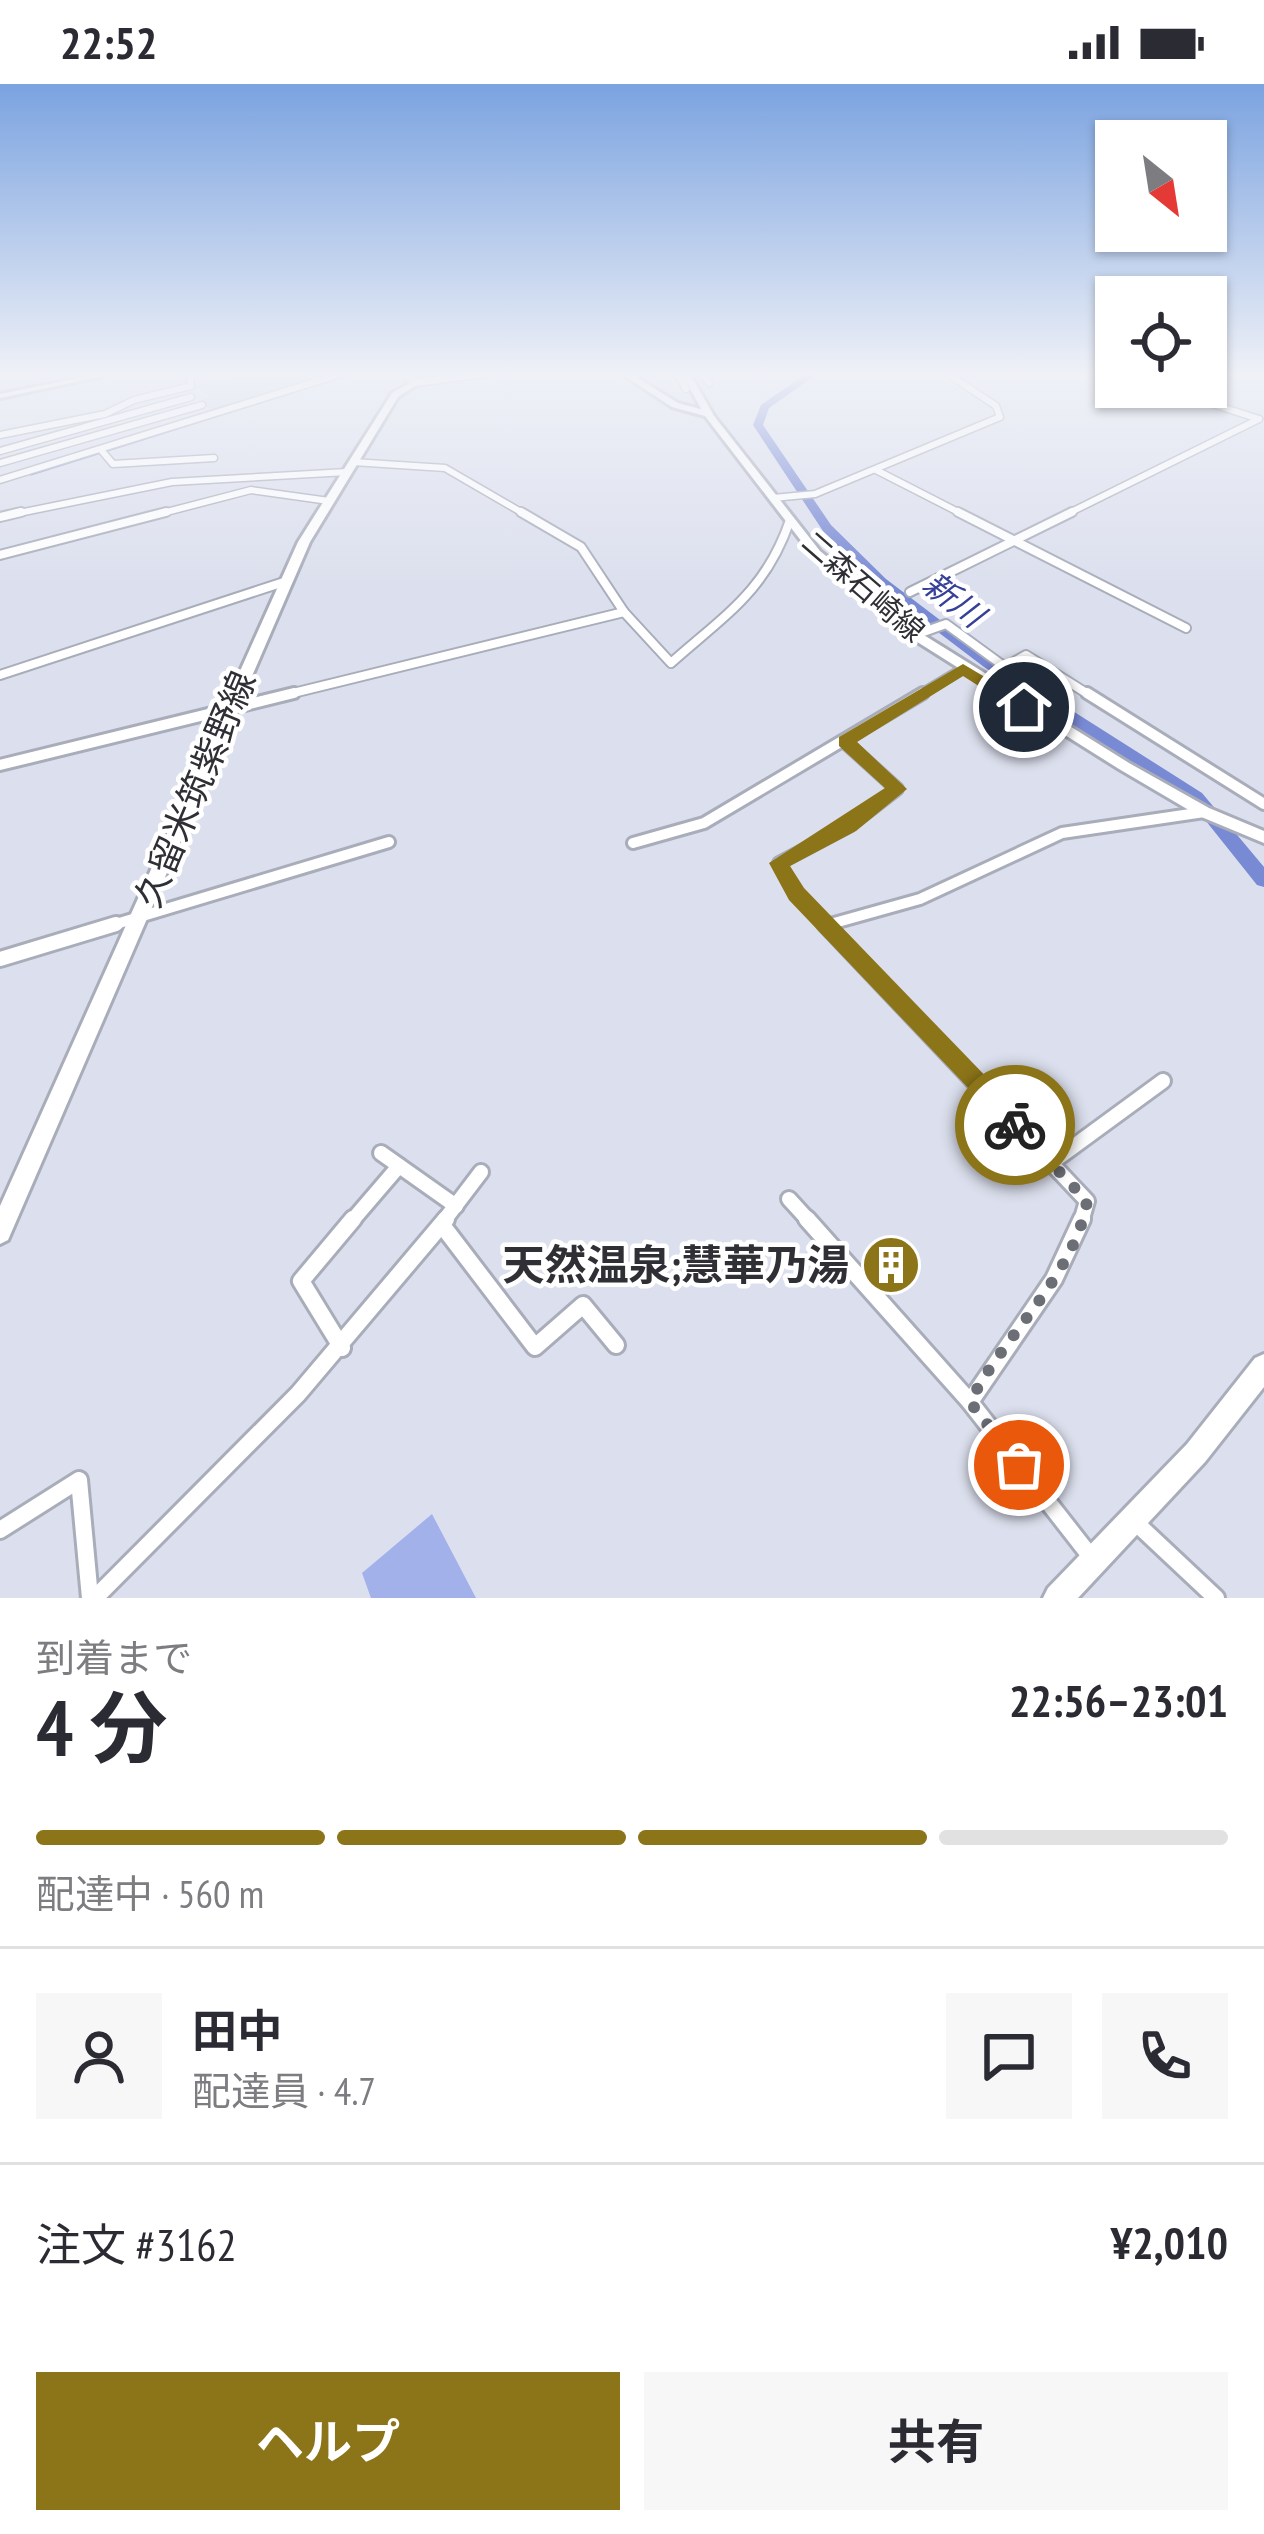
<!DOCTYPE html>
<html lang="ja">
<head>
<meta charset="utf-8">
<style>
  body { margin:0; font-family:"PT Sans Narrow","Noto Sans JP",sans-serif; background:#f7f7f7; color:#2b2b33; height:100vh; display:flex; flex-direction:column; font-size:45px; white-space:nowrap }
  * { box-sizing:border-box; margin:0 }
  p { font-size:39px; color:#7c7c81 }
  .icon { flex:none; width:66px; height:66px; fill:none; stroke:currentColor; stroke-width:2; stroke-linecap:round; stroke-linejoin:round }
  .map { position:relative; height:1514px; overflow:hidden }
  .panel { display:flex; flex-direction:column; background:#fff; flex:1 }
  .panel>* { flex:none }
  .needle { width:78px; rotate:150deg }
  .buttons { position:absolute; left:1095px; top:36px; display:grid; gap:24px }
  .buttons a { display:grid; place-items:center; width:132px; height:132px; border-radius:0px; background:#fff; box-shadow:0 3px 9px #0004; font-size:60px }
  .pin { position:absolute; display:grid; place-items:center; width:102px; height:102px; color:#fff; margin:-51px; border:6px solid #fff; border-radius:50%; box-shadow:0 3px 12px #0007 }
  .courier { position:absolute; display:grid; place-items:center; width:120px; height:120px; margin:-60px; border:9px solid #8c7418; border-radius:50%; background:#fff; color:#222; box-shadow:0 3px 15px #0007 }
  .overview em { font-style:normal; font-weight:700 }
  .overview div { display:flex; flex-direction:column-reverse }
  .overview { display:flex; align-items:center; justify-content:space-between; height:204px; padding:0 36px }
  h1 { font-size:78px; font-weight:700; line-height:90px }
  .bar { display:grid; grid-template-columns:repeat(4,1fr); gap:18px 12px; align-content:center; height:144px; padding:0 36px }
  .bar i { height:15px; border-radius:9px; background:#e1e1e2 }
  .bar .selected { background:#8c7418 }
  .bar p { grid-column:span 4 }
  .line { display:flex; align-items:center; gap:30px; padding:0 36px; border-top:3px solid #e1e1e2 }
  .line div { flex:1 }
  .round { display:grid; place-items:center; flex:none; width:126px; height:126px; border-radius:0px; background:#f7f7f7 }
  .primary-button { display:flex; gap:24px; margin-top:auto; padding:24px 36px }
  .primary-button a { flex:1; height:138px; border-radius:0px; background:#8c7418; color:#fff; font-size:48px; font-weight:700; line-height:138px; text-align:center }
  .primary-button a+a { background:#f7f7f7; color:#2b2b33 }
  .status { display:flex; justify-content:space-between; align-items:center; height:84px; padding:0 60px; background:#fff; direction:ltr }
  .status svg { height:33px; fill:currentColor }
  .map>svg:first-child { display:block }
</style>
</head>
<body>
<div class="status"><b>22:52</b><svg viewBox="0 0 49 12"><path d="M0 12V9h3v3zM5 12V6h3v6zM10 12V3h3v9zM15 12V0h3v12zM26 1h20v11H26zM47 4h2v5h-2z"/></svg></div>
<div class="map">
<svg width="1264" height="1514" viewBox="0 0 1264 1514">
  <rect width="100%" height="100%" fill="#dce0ee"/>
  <!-- built -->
  <polygon fill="#ced4e7" points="268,288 302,288 311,298 217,330 200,317 211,313 196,301"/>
  <!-- green -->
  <polygon fill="#a3b1eb" points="432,1430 476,1514 371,1514 362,1489"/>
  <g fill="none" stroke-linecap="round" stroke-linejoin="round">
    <!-- stream -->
    <polyline stroke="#798ad5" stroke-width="3" points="31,390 302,305"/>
    <!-- river -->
    <polygon fill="#798ad5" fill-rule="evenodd" points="809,288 820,288 769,324 763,341 831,441 886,495 994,577 1202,709 1264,783 1264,803 1257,801 1190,717 984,583 876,501 823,447 753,341 761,321"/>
  </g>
  <!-- building -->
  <polygon fill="#abafbc" stroke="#727682" stroke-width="3" points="890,1157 913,1182 894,1205 868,1180"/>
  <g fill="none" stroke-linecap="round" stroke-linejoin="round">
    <defs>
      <g id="street-far4">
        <polyline points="677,288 686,305"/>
        <polyline points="701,288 709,299"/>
        <polyline points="907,288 929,288"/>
        <polyline points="1111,288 1116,289"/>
        <polyline points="416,299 500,288"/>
        <polyline points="1159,303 1259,335"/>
        <polyline points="0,351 105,330 134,316 191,302 189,288"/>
        <polyline points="0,367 191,313"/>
        <polyline points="102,367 113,380 214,374"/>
        <polyline points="353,378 445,384 526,431"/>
        <polyline points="0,379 202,321"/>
        <polyline points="876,386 964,431"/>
        <polyline points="0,396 347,288"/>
        <polyline points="773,414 815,410 1000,333 996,322 945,288"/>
        <polyline points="9,431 172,398 347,388"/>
        <polyline points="155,431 251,406 329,417"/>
        <polyline points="1065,431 1259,335"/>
      </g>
      <g id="street-far3">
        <path d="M521,428l60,35 43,65 47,51c54,-48 95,-72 119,-143"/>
        <polyline points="958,428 1186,544"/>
        <polyline points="0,433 21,428"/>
        <polyline points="0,471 166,428"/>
        <polyline points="910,508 1072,428"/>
        <polyline points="915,551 946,540 1005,583 1026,571 1091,612"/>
        <polyline points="0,591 287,497"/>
        <polyline points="281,612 624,528"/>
        <polyline points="918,612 963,585"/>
      </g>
      <g id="street-far2">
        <polyline points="1087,609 1264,720"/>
        <polyline points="0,681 294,609"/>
        <polyline points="633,759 704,739 923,609"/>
        <polyline points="827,841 920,815 1062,749 1204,728"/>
        <polyline points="106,843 389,758"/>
        <polyline points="827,843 796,810 779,779 849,742 897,705 845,658"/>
      </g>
      <g id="street-far1">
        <polyline points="825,840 1087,1117 1081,1138"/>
        <polyline points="0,875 116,840"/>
        <polyline points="381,1069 456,1122"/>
        <polyline points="1051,1079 1163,997"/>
        <polyline points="789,1115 810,1138"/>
        <polyline points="351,1138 399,1082"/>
        <polyline points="443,1138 481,1088"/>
      </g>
      <g id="street">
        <polyline points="807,1135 970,1318 1091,1473"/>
        <polyline points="442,1141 535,1263 583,1221 616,1261"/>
        <polyline points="342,1264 301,1197 353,1135"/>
        <polyline points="970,1318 1054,1195 1082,1135"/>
        <polyline points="1135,1438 1216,1514"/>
        <polyline points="0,1446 79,1396 90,1514"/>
        <polyline points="95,1514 298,1310 446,1135"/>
      </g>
      <g id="secondary">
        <polygon points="108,288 122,288 0,314 0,310"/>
        <polygon points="619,288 628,288 678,319 711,328 820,467 919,548 1129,679 1209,724 1264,747 1264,759 1199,732 1119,685 911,554 812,471 705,332 672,323"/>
      </g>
      <g id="primary">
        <polygon points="407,288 415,288 414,293 420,299 398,313 310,458 8,1156 0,1160 0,1122 298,458 392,309 410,299 405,294"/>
        <polygon points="681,288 689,288 713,330 711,332 705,332"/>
        <polygon points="1264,1270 1264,1303 1205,1378 1078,1514 1043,1514 1048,1504 1187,1360 1255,1274"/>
      </g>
    </defs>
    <!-- street-far4 casing -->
    <use href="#street-far4" stroke="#a9adba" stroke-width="9"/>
    <!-- street-far3 casing -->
    <use href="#street-far3" stroke="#a9adba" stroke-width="12"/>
    <!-- street-far2 casing -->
    <use href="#street-far2" stroke="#a9adba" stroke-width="16"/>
    <!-- street-far1 casing -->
    <use href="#street-far1" stroke="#a9adba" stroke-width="20"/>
    <!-- street casing -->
    <use href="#street" stroke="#a9adba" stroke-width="22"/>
    <!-- secondary casing -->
    <use href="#secondary" stroke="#a9adba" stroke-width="6"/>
    <!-- primary casing -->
    <use href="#primary" stroke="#a9adba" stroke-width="6"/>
    <!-- street-far4 -->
    <use href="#street-far4" stroke="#fff" stroke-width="6"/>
    <!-- street-far3 -->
    <use href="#street-far3" stroke="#fff" stroke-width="8"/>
    <!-- street-far2 -->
    <use href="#street-far2" stroke="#fff" stroke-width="10"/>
    <!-- street-far1 -->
    <use href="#street-far1" stroke="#fff" stroke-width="14"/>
    <!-- street -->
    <use href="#street" stroke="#fff" stroke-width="16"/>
    <!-- secondary -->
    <use href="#secondary" fill="#fff" fill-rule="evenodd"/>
    <!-- primary -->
    <use href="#primary" fill="#fff" fill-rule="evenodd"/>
  </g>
  <!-- sky -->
  <linearGradient id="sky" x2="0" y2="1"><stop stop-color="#7ba3e0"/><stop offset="0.58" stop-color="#eff1f7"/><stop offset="1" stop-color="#eff1f7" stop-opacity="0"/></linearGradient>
  <rect width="1264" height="500" fill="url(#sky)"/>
  <!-- route -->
  <polygon fill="#8c7418" points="963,580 1030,620 1030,627 1018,627 963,592 857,658 907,705 856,747 790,782 804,804 1024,1032 1028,1041 1015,1053 789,816 769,779 885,704 839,662 839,653"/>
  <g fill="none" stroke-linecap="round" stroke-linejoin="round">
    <!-- done -->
    <path stroke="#6c6e76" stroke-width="12" stroke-dasharray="0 21.6" d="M1015,1041l72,76c-12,74 -83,134 -117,201l49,63"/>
  </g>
  <!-- icons -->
  <defs>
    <symbol id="building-disc" viewBox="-11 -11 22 22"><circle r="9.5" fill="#8c7418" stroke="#fff"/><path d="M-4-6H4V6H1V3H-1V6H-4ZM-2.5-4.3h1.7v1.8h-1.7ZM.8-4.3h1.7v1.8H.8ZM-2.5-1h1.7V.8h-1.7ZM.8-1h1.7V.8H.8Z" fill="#fff"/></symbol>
  </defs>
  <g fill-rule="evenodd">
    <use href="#building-disc" x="858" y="1148" width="66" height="66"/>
  </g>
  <g text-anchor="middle" stroke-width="9" stroke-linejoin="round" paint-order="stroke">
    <!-- far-street labels -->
    <g font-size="30" fill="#2f3035" stroke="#fff">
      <text transform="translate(863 503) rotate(41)" y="10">二森石崎線</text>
    </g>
    <!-- far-water labels -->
    <g font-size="33" font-style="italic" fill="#364099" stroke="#fff">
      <text transform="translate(954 515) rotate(38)" y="12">新川</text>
    </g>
    <!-- street labels -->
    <g font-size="36" fill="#2f3035" stroke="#fff">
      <text transform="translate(195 705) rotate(-67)" y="13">久留米筑紫野線</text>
    </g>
    <!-- near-poi labels -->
    <g font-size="42" font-weight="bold" fill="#2f3035" stroke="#fff" text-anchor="end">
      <text x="849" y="1196">天然温泉;慧華乃湯</text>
    </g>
  </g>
</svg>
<div class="buttons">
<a><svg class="needle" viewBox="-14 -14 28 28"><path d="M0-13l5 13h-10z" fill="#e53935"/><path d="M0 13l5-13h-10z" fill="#7c7c81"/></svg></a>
<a><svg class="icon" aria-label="locate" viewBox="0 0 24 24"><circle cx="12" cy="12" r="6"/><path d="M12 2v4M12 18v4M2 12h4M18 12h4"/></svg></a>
</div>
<div class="pin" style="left:1019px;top:1381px;background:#ea580c"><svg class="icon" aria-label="bag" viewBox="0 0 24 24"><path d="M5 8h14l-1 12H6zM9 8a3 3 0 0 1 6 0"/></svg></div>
<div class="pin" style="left:1024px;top:623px;background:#1f2937"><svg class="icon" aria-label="home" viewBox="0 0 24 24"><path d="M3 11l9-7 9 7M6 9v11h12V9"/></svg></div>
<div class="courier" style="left:1015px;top:1041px"><svg class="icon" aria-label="bike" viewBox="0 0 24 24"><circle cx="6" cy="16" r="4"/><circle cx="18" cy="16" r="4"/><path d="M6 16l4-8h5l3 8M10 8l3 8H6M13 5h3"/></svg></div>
</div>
<section class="panel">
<div class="overview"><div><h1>4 分</h1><p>到着まで</p></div><em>22:56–23:01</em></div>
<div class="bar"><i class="selected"></i><i class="selected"></i><i class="selected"></i><i></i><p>配達中 · 560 m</p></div>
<div class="line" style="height:216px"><a class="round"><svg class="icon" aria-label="person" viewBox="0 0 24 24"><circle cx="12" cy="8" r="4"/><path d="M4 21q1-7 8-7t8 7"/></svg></a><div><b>田中</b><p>配達員 · 4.7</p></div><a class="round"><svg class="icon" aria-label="chat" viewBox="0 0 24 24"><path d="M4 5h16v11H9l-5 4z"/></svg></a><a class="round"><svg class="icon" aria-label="phone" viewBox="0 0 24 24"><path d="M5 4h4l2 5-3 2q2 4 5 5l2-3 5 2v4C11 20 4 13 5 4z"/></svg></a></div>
<div class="line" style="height:156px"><div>注文 #3162</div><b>¥2,010</b></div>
<div class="primary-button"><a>ヘルプ</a><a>共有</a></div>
</section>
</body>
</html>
